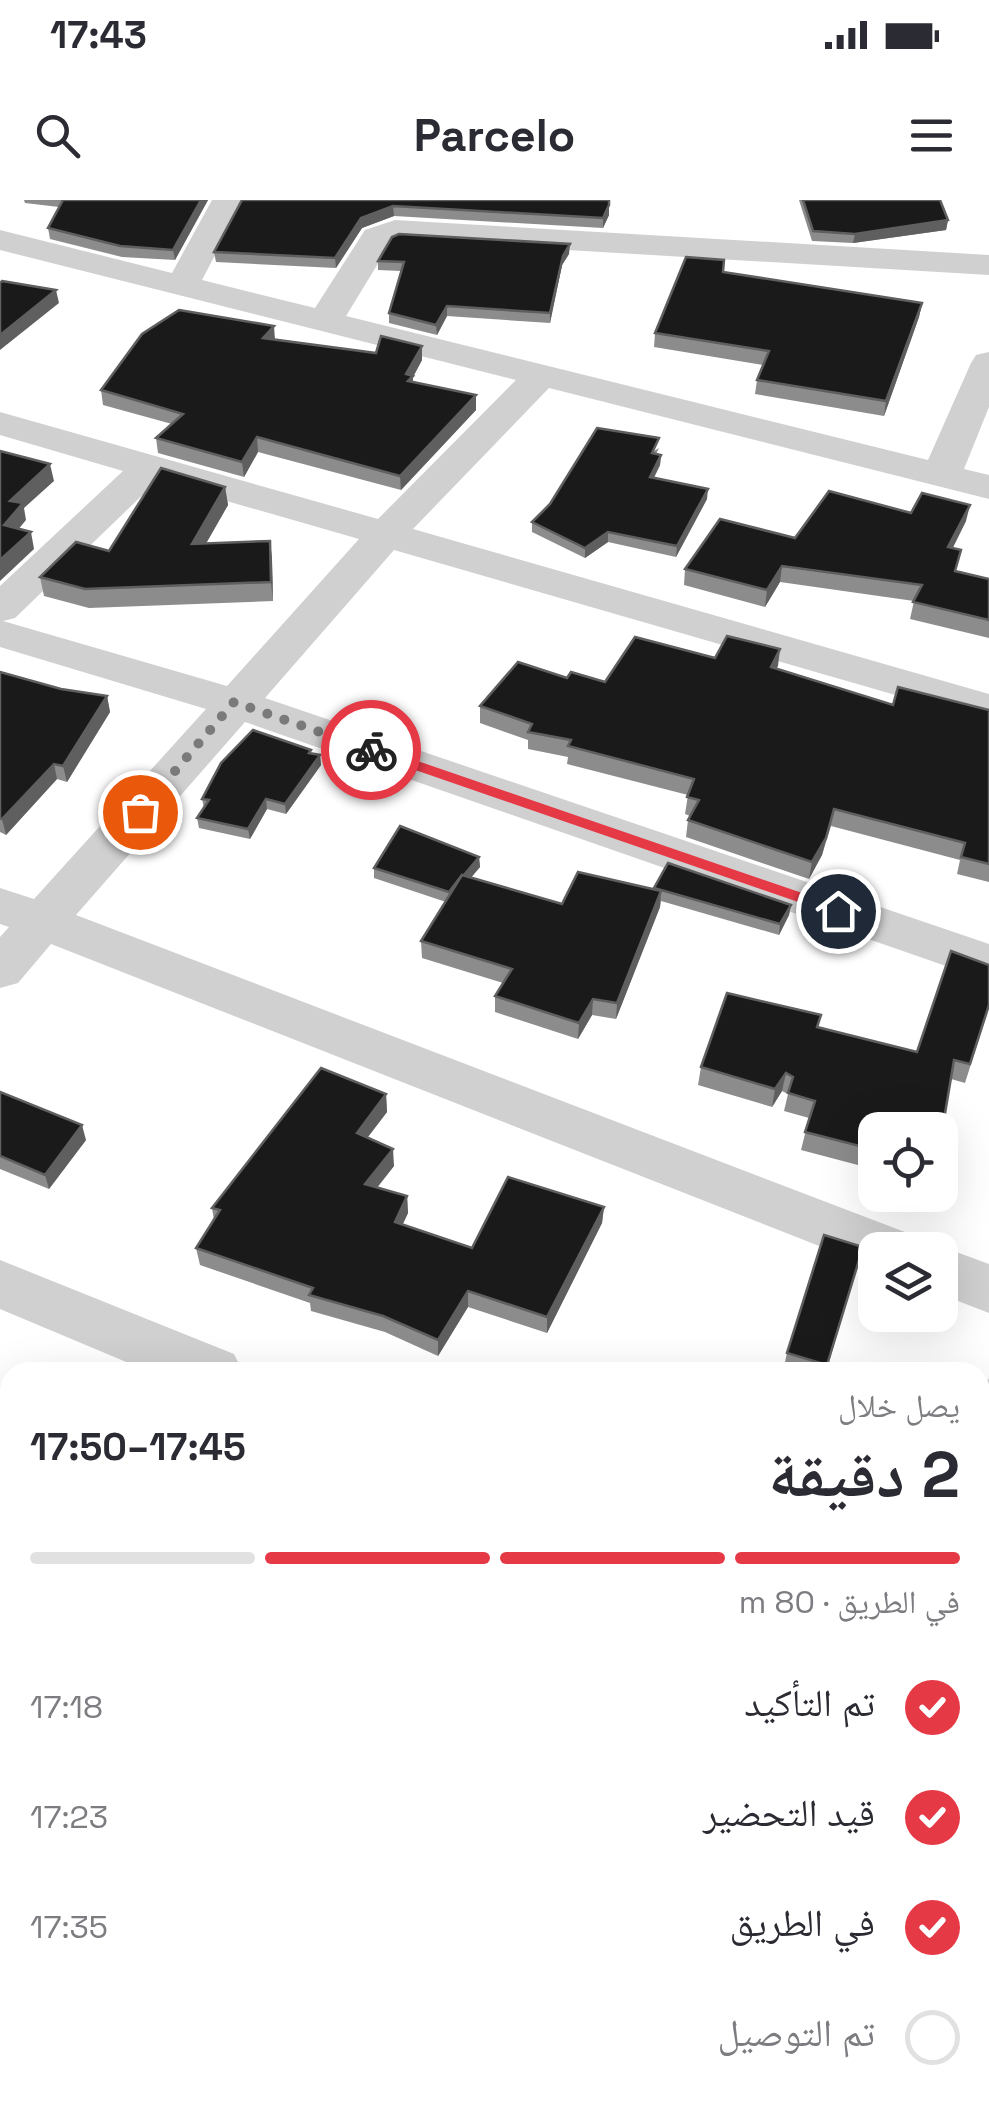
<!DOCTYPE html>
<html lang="ar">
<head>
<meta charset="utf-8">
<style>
  body { margin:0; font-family:"Space Grotesk","Noto Naskh Arabic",sans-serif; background:#f7f7f7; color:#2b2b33; direction:rtl; height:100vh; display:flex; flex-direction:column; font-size:38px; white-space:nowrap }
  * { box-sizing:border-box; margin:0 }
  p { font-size:32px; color:#7c7c81 }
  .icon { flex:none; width:55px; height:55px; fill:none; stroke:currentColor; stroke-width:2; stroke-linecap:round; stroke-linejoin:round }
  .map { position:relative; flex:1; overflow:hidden; direction:ltr }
  .side { position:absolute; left:0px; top:1162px; width:990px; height:752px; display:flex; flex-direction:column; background:#fff; border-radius:30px 30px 0 0; box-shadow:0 10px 40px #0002; direction:rtl }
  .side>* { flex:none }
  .controls { position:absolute; left:858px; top:912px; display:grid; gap:20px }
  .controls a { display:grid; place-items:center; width:100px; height:100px; border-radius:20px; background:#fff; box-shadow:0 10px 40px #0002; font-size:50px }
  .pin { position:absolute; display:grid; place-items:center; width:85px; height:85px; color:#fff; margin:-42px; border:5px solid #fff; border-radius:50%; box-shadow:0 2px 10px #0007 }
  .courier { position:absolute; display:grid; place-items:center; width:100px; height:100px; margin:-50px; border:8px solid #e63946; border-radius:50%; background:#fff; color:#222; box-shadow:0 2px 12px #0007 }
  .overview em { font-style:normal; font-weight:700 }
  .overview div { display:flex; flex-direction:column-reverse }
  .overview { display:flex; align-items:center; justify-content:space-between; height:170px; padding:0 30px }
  h1 { font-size:65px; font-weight:700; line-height:75px }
  .bar { display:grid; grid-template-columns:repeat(4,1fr); gap:15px 10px; align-content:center; height:120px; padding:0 30px }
  .bar i { height:12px; border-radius:8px; background:#e1e1e2 }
  .bar .active { background:#e63946 }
  .bar p { grid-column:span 4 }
  ol { padding:0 30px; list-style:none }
  li { display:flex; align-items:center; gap:30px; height:110px }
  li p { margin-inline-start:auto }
  li .icon { padding:10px; border-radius:50%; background:#e63946; color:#fff; stroke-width:4 }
  li:last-child { color:#7c7c81 }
  li i { width:55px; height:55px; border:5px solid #e1e1e2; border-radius:50% }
  .status { display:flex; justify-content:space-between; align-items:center; height:70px; padding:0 50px; background:#fff; direction:ltr }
  .status svg { height:28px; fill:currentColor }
  header { display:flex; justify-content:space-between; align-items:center; height:130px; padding:0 30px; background:#fff; font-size:45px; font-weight:700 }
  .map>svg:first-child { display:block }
</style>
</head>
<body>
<div class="status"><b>17:43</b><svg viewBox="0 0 49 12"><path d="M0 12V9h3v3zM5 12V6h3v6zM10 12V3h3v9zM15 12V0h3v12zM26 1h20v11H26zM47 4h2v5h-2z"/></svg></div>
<header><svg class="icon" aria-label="menu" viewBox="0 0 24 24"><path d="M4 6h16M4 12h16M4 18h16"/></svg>Parcelo<svg class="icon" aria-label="search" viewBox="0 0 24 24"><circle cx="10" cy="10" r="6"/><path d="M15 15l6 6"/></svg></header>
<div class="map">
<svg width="989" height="1914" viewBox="0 0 989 1914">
  <rect width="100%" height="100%" fill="#fff"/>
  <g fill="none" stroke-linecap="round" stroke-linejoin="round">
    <!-- minor -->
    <g fill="#d0d0d0" fill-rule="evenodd">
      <path d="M212,0h32l-42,80 113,28 50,-78 30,-10 594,35v20l-590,-35 -9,4 -44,72 582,144 43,-97 5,-8 13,-3v55l-25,62 25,6v24l-440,-111 -136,141 576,165v28l-595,-172 -129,148 724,246v37l-744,-259 -169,193 834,319 9,16h-44v18l-5,-2 -819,-322 -33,39 -18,5v-51l9,-10 -9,-3v-36l34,11 172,-190 -206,-62v-61l123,-115 -123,-36v-23l378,107 138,-139 -516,-130v-20l172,43zM157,281l202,58 -132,147 -224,-65 12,-3z"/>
      <polygon points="940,1046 989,1064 989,1113 940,1094 940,1050 927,1050"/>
      <polygon points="0,1060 234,1154 243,1172 150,1172 0,1109"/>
      <polygon points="989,1179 989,1252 980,1256 980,1182"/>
      <polygon points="0,1677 10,1681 10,1756 0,1752"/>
      <polygon points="268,1905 357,1905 361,1914 272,1914"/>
      <polygon points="698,1905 776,1905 772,1914 694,1914"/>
    </g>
  </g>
  <!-- wall -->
  <g fill="#8c8c8c">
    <polygon points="24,0 208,0 175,60 122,57 50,39 48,28 59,7 25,3"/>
    <polygon points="242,0 609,0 609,15 603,28 394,16 362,28 336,68 216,62 214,52"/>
    <polygon points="760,0 940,0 948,20 946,30 853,43 812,41 799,0"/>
    <polygon points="569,54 562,65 550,123 447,116 437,135 389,123 389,113 401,71 378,70 378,61"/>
    <polygon points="723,72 922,103 919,117 884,216 755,194 757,180 763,165 654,147 655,133"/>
    <polygon points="275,140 376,153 422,146 422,160 413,177 413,182 476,195 476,210 401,290 258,252 244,277 158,253 156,238 172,224 103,205 101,190"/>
    <polygon points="659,248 656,254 661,255 660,265 654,278 707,299 676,357 608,342 585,358 532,332 532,322"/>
    <polygon points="225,287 228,305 206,343 270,341 272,360 273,401 89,408 44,396 40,377 109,351"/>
    <polygon points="911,313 966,321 952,348 956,371 989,379 989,438 910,419 914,401 780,382 765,407 684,385 685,369"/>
    <polygon points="780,449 776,469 893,505 989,510 989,682 957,674 960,660 831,626 822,655 809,679 686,637 688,620 690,616 685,614 688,595 567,564 568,557 528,549 528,540 480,523 480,506 567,478 605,482 715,458"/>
    <polygon points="0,472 61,489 107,496 110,512 67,582 57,579 6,635 0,632"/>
    <polygon points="311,554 320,555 321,565 286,614 267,609 250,639 199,628 197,618 204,608 202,599"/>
    <polygon points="479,657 480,667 471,677 562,704 654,689 791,705 789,715 779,735 661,701 660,707 616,819 592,815 578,839 495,812 495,796 503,783 422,758 421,741 446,702 374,678 374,668"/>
    <polygon points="989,807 965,883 951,879 875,930 875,984 870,983 873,969 801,950 809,918 784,911 788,894 782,891 772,907 698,885 701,867 819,828 917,852"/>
    <polygon points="0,892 86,940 49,989 0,969"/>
    <polygon points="386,894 387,912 367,938 394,966 377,988 407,996 408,1013 402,1025 472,1048 604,1007 602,1023 547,1133 468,1107 438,1156 385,1132 311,1111 310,1103 200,1065 196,1048 214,1020 212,1008"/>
    <polygon points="863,1047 826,1172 783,1171 787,1153"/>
  </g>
  <!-- shaded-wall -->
  <g fill="#5f5f5f">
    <polygon points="201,0 208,0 175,60 173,50"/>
    <polygon points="609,5 609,15 603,28 603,18"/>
    <polygon points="393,6 394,16 362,28 336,68 335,58 361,18"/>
    <polygon points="948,20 946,30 853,43 855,34"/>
    <polygon points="570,44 569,54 562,65 550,123 550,113 563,56"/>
    <polygon points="56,90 59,103 0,150 0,135"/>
    <polygon points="922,103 919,117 884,216 886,201"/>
    <polygon points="447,106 447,116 437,135 436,125"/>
    <polygon points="274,126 275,140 263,138"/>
    <polygon points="422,146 422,160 413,177 413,190 406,174"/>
    <polygon points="476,195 476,210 401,290 400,276"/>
    <polygon points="257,237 258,252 244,277 242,262"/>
    <polygon points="661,255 660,265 649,287 650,277"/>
    <polygon points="50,264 54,281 24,308 26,320 8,342 4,325 10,301"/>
    <polygon points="225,287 228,305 195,363 192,344"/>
    <polygon points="708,289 707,299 676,357 677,346"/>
    <polygon points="970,305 966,321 945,364 948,347"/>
    <polygon points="31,332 34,349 0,381 0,360"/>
    <polygon points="608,332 608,342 585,358 585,348"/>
    <polygon points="270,341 272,360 273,401 271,382"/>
    <polygon points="782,366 780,382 765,407 767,390"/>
    <polygon points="780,449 778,466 768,484 771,467"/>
    <polygon points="107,496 110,512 67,582 63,566"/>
    <polygon points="320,555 321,565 286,614 285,604"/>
    <polygon points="54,564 57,579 6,635 2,619"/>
    <polygon points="266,599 267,609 250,639 248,629"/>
    <polygon points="834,609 822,655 809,679 812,662"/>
    <polygon points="479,657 480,667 450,703 449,692"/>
    <polygon points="661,691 660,707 616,819 617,803"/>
    <polygon points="791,705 789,715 779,735 780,724"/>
    <polygon points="593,799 592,815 578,839 579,823"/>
    <polygon points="786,873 782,891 772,907 775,889"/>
    <polygon points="386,894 387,912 358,950 357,933"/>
    <polygon points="82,925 86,940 49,989 45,975"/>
    <polygon points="393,949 394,966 366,1001 365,984"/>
    <polygon points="407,996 408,1013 396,1039 395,1022"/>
    <polygon points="604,1007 602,1023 547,1133 547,1117"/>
    <polygon points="468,1091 468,1107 438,1156 438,1140"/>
    <polygon points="10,1795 10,1813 0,1833 0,1815"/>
    <polygon points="6,1862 10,1867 10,1872 0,1887 0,1872"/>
  </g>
  <!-- building -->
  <g fill="#1a1a1a" stroke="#5f5f5f" stroke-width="2.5">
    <polygon points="63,0 201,0 173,50 120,46 48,28"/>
    <polygon points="242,0 609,0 609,5 603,18 393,6 361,18 335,58 214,52"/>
    <polygon points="803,0 940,0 948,20 855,34 813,31"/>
    <polygon points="399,34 570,44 563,56 550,113 447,106 436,125 389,113 404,62 378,61 392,37"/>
    <polygon points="686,57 724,60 723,72 922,103 886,201 757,180 769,151 655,133"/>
    <polygon points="2,81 56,90 0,135 0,83"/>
    <polygon points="179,110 274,126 263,138 376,153 381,136 422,146 406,174 413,176 408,181 476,195 400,276 257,237 242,262 156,238 183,214 101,190 142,134"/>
    <polygon points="597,228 659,238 652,253 661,255 650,277 708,289 677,346 608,332 585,348 532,322 550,304"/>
    <polygon points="0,251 50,264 10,301 23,303 4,325 31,332 0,360"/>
    <polygon points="161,268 225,287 192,344 270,341 271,382 85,389 40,377 76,342 109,351"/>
    <polygon points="829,291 911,313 922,293 970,305 948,347 961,350 955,371 989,379 989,420 913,402 922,385 782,366 767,390 685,369 720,319 795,338"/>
    <polygon points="727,436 780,449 771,467 893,505 898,487 989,510 989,664 961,657 965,643 834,609 826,638 812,662 688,620 699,600 687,597 694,579 568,546 571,540 528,532 532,524 480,506 518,462 567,478 571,472 605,482 635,437 715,458"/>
    <polygon points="0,472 61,489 107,496 63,566 54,564 2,619 0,618"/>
    <polygon points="253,530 311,550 309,553 320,555 285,604 266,599 248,629 197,618 209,600 202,599 221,563"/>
    <polygon points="400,626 479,657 464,675 462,675 449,692 374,668"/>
    <polygon points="668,663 791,705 780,724 654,688"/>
    <polygon points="578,672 661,691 617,803 593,799 579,823 495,796 512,769 421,741 462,675 562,704"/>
    <polygon points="951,751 989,765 989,805 970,864 954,860 940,943 940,930 875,930 875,950 805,932 815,901 788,893 793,877 786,873 775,889 701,867 727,793 821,815 817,827 917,852"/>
    <polygon points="321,868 386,894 357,933 393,949 365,984 407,996 395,1022 472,1048 508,977 604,1007 547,1117 468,1091 438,1140 383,1116 309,1095 313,1088 196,1048 220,1010 212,1008"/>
    <polygon points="0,892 82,925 45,975 0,956"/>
    <polygon points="824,1035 863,1047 827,1165 787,1153"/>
    <polygon points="0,1762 10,1766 10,1795 0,1815"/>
    <polygon points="0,1859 6,1862 0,1872"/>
    <polygon points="249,1905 266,1905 270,1912 302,1912 301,1914 246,1914"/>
  </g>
  <!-- route -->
  <polygon fill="#e63946" points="371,545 843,707 845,711 833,714 366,553 366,547"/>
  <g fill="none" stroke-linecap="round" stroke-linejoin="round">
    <!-- done -->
    <polyline stroke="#7a7a7a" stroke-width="10" stroke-dasharray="0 18" points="140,612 234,502 371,550"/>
  </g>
</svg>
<div class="controls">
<a><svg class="icon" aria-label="locate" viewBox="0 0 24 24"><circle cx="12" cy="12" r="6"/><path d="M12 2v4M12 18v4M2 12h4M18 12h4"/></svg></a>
<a><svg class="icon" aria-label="layers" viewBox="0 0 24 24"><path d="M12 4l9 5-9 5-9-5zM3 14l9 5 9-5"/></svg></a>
</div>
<div class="pin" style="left:140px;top:612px;background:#ea580c"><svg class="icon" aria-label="bag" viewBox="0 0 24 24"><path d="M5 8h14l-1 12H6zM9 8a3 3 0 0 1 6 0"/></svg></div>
<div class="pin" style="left:838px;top:711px;background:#1f2937"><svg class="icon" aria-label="home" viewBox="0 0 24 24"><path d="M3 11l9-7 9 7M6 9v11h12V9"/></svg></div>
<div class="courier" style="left:371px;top:550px"><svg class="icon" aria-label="bike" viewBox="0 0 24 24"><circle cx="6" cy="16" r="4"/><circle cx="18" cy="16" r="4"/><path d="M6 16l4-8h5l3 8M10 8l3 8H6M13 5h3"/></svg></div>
<section class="side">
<div class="overview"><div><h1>2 دقيقة</h1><p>يصل خلال</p></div><em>17:45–17:50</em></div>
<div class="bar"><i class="active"></i><i class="active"></i><i class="active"></i><i></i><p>في الطريق · 80 m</p></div>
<ol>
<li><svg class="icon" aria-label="check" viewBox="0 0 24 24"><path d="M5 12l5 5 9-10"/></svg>تم التأكيد<p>17:18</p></li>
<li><svg class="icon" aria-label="check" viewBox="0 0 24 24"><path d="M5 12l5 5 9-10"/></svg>قيد التحضير<p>17:23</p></li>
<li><svg class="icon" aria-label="check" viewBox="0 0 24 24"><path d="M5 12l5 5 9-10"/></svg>في الطريق<p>17:35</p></li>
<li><i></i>تم التوصيل</li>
</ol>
</section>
</div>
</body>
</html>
